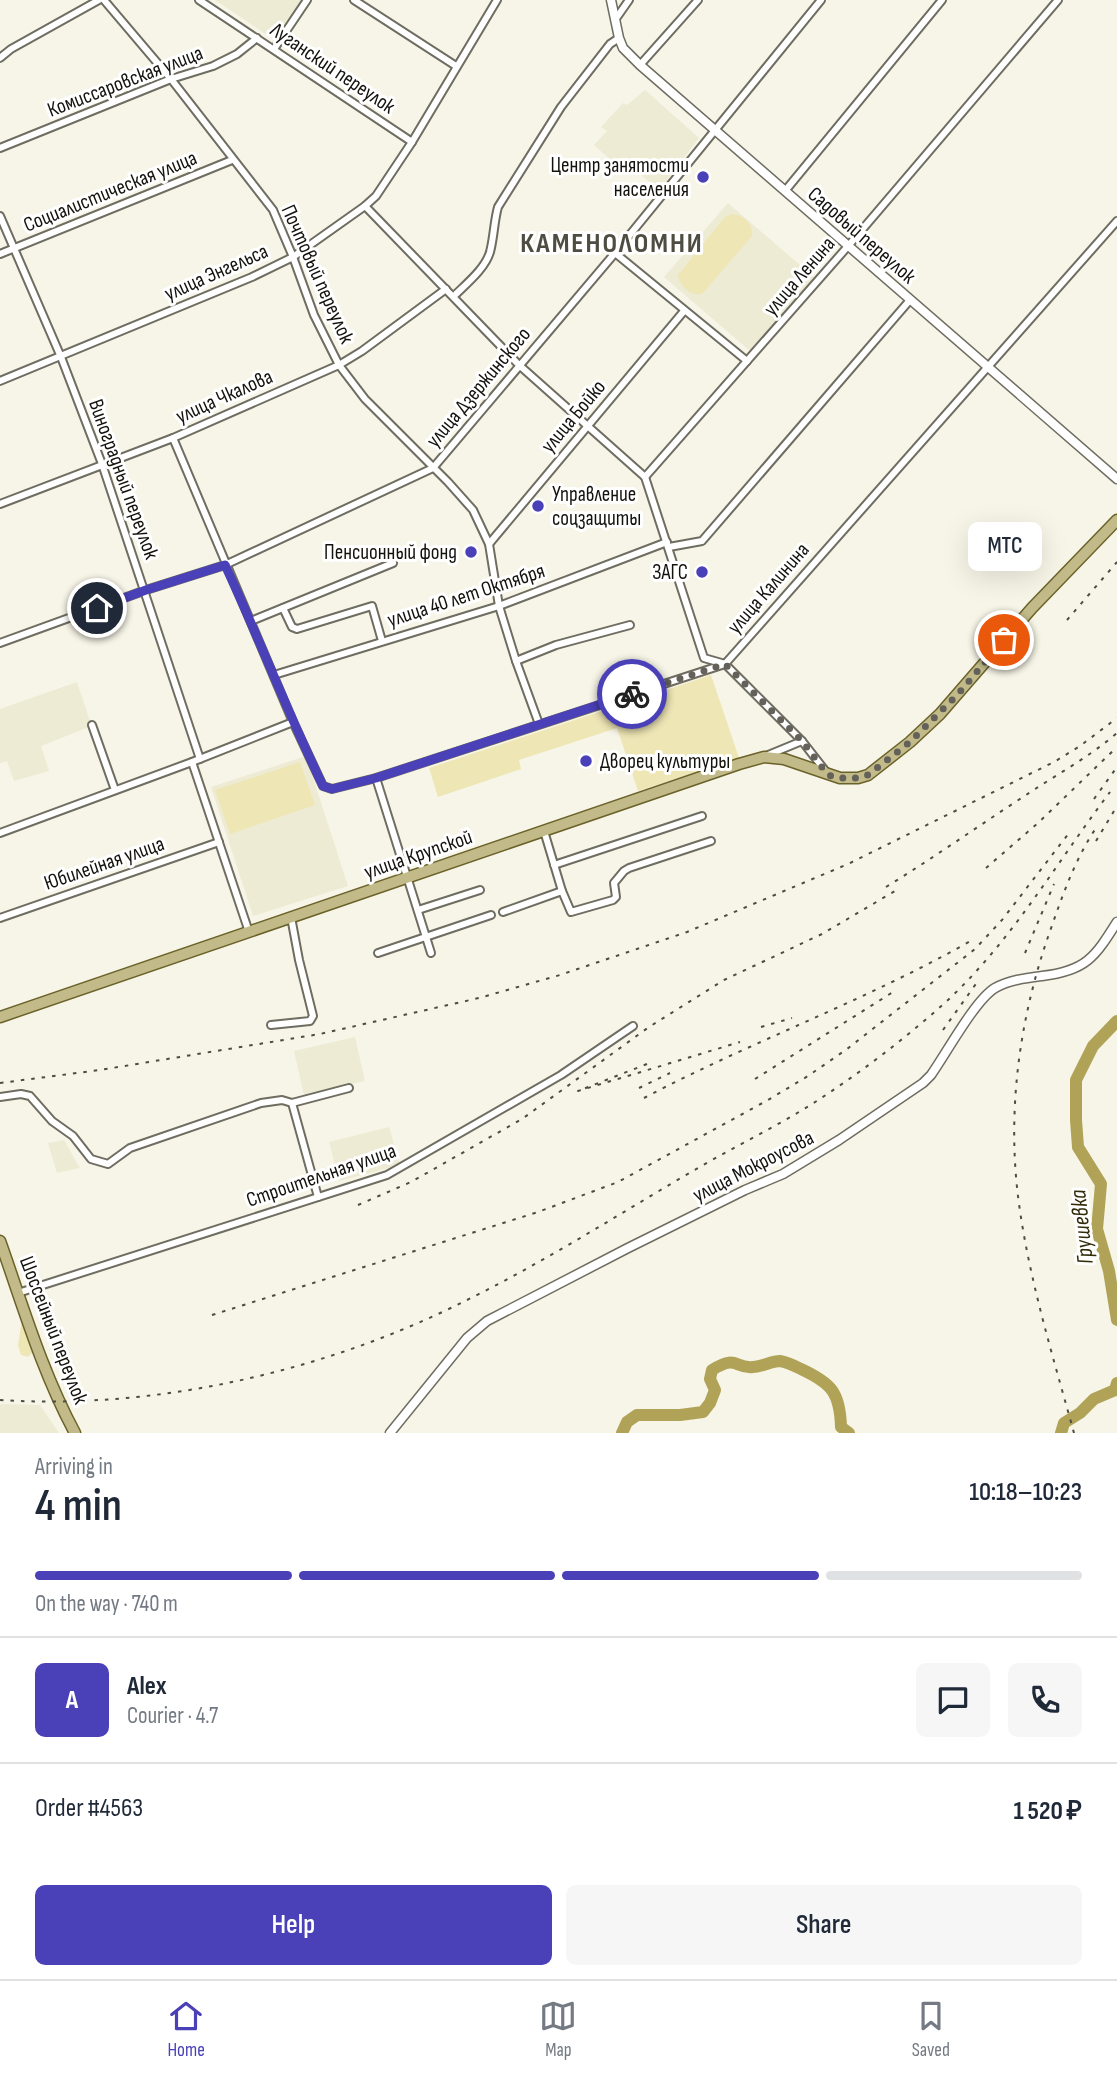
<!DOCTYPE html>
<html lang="en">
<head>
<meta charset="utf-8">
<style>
  body { margin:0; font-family:"Sofia Sans Condensed",sans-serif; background:#f6f6f7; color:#1f2937; height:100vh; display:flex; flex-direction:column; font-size:26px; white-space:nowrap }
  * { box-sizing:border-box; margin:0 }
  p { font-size:23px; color:#747a83 }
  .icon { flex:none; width:38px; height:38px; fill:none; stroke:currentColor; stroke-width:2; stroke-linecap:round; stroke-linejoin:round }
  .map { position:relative; height:1433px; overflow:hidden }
  .panel { display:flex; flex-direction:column; background:#fff; flex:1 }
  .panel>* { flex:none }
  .pin { position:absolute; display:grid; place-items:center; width:60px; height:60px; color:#fff; margin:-30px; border:4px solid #fff; border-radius:50%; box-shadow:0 2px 7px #0007 }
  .courier { position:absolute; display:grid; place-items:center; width:70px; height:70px; margin:-35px; border:5px solid #4a40b7; border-radius:50%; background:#fff; color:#222; box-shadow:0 2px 9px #0007 }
  .bubble { position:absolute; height:49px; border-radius:10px; background:#fff; box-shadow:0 7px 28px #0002; font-size:23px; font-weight:600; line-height:49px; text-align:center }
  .summary em { font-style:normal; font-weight:600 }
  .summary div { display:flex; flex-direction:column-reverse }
  .summary { display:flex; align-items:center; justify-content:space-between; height:119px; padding:0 35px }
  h1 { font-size:46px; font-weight:600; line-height:52px }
  .bar { display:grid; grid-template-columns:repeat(4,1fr); gap:10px 7px; align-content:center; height:84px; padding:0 35px }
  .bar i { height:9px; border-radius:5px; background:#e0e1e3 }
  .bar .current { background:#4a40b7 }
  .bar p { grid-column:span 4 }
  .line { display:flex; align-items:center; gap:18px; padding:0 35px; border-top:2px solid #e0e1e3 }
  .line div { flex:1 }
  .round { display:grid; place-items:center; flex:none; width:74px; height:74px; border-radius:10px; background:#f6f6f7 }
  .primary-button { display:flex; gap:14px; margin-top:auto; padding:14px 35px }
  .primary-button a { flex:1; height:80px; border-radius:10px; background:#4a40b7; color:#fff; font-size:28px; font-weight:600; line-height:80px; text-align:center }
  .primary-button a+a { background:#f6f6f7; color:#1f2937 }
  .tab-bar { display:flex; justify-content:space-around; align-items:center; height:98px; border-top:2px solid #e0e1e3; background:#fff; font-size:19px; color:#747a83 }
  .tab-bar a { display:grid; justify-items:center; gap:4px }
  .tab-bar .current { color:#4a40b7 }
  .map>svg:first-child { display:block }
</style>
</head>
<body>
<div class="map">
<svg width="1117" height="1433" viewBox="0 0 1117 1433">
  <rect width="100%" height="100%" fill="#f7f5e7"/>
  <!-- built -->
  <g fill="#eeebd5">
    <polygon points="215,0 301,0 277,37 270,37"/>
    <polygon points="645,90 699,138 659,190 638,172 624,172 594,145 607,131 601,127 623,103 627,105"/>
    <polygon points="728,203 814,277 750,351 664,277"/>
    <polygon points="77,682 90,721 89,727 41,746 49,771 14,781 7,761 0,763 0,709"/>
    <polygon points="306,756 348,886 253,916 211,787"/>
    <polygon points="355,1037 365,1081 304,1095 294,1051"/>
    <polygon points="389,1127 400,1165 339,1181 329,1142"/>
    <polygon points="64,1140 80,1168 57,1173 48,1143"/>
    <polygon points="0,1404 40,1405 59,1433 0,1433"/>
  </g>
  <!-- green -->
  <g fill="#eee6b5">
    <path d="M732,214c11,1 22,10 20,22l-49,57c-11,5 -24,-7 -25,-18l47,-58z"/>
    <polygon points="711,675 739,758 638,791 617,728 519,760 521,769 438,797 429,768"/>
    <polygon points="300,762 315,805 230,834 215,790"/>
    <polygon points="22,1320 34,1351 28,1357 21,1355 18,1345"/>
  </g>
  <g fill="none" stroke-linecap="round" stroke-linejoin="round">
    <!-- river -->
    <g stroke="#b0a358" stroke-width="12">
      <polyline points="1117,1021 1093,1046 1076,1080 1076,1120 1078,1147 1101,1184 1097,1229 1109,1271 1117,1320"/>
      <path d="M622,1433l5,-11 10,-7h43l23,-3 7,-9 5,-13 -5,-11 2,-9c26,-16 22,-1 41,-3 9,0 18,-6 27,-6 7,1 15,5 21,8 30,14 39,23 40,58l8,6"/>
      <polyline points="1061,1433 1064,1423 1080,1413 1094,1399 1115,1390 1117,1383"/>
    </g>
    <defs>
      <g id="minor">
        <polyline points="104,0 171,79 273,210 293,257 314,315 339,365 365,399 448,482 473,510 489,544 499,606 516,661 539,724"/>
        <polyline points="199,0 412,142"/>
        <polyline points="354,0 456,66"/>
        <polyline points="615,20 629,0"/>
        <polyline points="274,49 307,0"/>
        <polyline points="0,58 11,49 99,0"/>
        <polyline points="640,65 698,0"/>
        <polyline points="0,148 171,79 213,66 237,54 257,38"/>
        <polyline points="785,191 942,0"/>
        <polyline points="365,206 519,365 645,477 704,658 725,664 802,741 827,773"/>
        <polyline points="0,216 61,357 102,464 200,759"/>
        <polyline points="615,253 747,361"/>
        <polyline points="0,254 232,160"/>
        <path d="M454,296c12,-12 31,-27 36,-44 4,-15 4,-31 8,-45l63,-100 49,-63 9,-6"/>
        <polyline points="0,381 252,277 293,257 365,206 376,196 412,142 497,0"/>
        <polyline points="173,438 293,722 323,786 332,789 376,778 725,664 1117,221"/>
        <polyline points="645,477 849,245 1058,0"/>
        <polyline points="0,504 173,438 339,365 362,351 446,289"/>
        <polyline points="489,544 684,311"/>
        <polyline points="669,547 702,541 910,300"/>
        <polyline points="283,608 292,627 297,629 372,606 382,641"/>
        <polyline points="251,621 393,563"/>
        <polyline points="0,643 146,590 225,565 433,468 615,253 821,0"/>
        <polyline points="516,661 556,645 630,625"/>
        <polyline points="274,675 499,606 667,542"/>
        <polyline points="92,725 115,790"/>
        <polyline points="768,755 802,741"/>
        <polyline points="192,762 249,932"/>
        <polyline points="376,778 431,953"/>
        <polyline points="544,831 562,891 571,912 613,900 616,897 614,883 624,871 629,868 711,841"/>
        <polyline points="0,833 192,762 293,722"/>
        <polyline points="554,865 702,816"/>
        <polyline points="418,910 480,890"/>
        <polyline points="503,912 562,891"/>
        <polyline points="0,918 219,842"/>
        <polyline points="378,953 491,915"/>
        <polyline points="271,1025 310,1021 313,1016 299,960 291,917"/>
        <polyline points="0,1097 21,1094 30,1096 52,1121 73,1136 91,1159 108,1164 130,1148 261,1103 282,1100 292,1103 349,1088"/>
        <polyline points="292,1103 318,1197"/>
        <polyline points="18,1293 387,1175 561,1075 633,1026"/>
      </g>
      <g id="tertiary">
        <polyline points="611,0 619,38 623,48 640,65 1117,479"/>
        <path d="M390,1433l77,-95 20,-17 141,-73 117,-58 38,-16 56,-34 84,-57 8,-8c15,-21 44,-75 64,-87 14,-8 31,-10 47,-12 44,-5 53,-19 75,-54"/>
      </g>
      <g id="primary">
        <polyline points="0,1017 739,764 764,757 784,759 840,778 858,778 868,775 910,742 940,714 1032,608 1117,520"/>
        <path d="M0,1241c23,65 42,131 75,192"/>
      </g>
    </defs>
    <!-- minor casing -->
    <use href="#minor" stroke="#6f6d61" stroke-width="10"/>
    <!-- tertiary casing -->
    <use href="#tertiary" stroke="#6f6d61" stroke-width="11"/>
    <!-- primary casing -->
    <use href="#primary" stroke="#6b622a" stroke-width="13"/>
    <!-- minor -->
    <use href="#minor" stroke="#fff" stroke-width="6"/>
    <!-- tertiary -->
    <use href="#tertiary" stroke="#fff" stroke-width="8"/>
    <!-- primary -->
    <use href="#primary" stroke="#c2bb89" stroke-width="10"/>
    <!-- rail -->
    <g stroke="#4d4c44" stroke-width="2" stroke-dasharray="3.5 7" stroke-linecap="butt">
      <polyline points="1067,620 1117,562"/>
      <polyline points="1094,799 1117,767"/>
      <polyline points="1096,841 1117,806"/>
      <polyline points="986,868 1038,823 1117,747"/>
      <path d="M886,887c47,-29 91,-60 137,-90 31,-21 65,-39 94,-64"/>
      <polyline points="1025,953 1054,884"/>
      <polyline points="761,1027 792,1018"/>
      <polyline points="943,1030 978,981"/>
      <polyline points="647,1064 578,1091 740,1042"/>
      <polyline points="755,1079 893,992"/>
      <polyline points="0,1083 100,1070 320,1034 479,998 560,975 687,932 848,864 1054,762 1080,746 1117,718"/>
      <polyline points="639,1088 670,1073"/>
      <path d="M644,1098c108,-57 224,-98 330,-159"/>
      <polyline points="358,1205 411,1182 522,1119 649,1027 724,980 822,934 900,888"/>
      <polyline points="212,1315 538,1212 618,1182 768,1100 808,1076 847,1049 975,949 1002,920 1069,833"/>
      <path d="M0,1400c157,10 327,-29 467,-100 77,-38 149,-84 224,-128 39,-23 81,-43 121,-68 47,-30 94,-66 136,-104 65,-61 109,-138 162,-208"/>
      <path d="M1074,1433c-20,-73 -43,-147 -54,-222 -14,-93 -2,-188 29,-277 13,-37 25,-73 47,-106"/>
    </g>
  </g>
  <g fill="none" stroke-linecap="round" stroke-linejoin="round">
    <!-- done -->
    <polyline stroke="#636159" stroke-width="7" stroke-dasharray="0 12.6" points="632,694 725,664 802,741 828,775 840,778 858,778 868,775 910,742 958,694 1004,640"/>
    <!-- route -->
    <path stroke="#4a40b7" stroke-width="9" d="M97,608l49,-18 79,-25c34,73 63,148 98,221l9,3 44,-11 256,-84"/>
  </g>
  <!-- markers -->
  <g fill="#4a40b7" stroke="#fff" stroke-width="2.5">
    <circle cx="703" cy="177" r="7"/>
    <circle cx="538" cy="506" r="7"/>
    <circle cx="471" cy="552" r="7"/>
    <circle cx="702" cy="572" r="7"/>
    <circle cx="586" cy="761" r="7"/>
  </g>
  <g text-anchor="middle" stroke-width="6" stroke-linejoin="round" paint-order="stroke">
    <!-- street labels -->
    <g font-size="21" fill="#13120d" stroke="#fff">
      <text transform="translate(333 68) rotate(34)" y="7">Луганский переулок</text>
      <text transform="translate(125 81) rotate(-21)" y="7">Комиссаровская улица</text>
      <text transform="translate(110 191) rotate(-22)" y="7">Социалистическая улица</text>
      <text transform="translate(862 235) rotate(41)" y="7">Садовый переулок</text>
      <text transform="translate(216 272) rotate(-24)" y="7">улица Энгельса</text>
      <text transform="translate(318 274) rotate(66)" y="7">Почтовый переулок</text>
      <text transform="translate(799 276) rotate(-49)" y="7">улица Ленина</text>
      <text transform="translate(478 387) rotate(-50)" y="7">улица Дзержинского</text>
      <text transform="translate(224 396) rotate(-24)" y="7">улица Чкалова</text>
      <text transform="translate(573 416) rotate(-50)" y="7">улица Бойко</text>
      <text transform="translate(124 479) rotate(70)" y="7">Виноградный переулок</text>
      <text transform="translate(768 588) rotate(-49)" y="7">улица Калинина</text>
      <text transform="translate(466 595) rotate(-18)" y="7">улица 40 лет Октября</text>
      <text transform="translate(418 854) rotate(-19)" y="7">улица Крупской</text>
      <text transform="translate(104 863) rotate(-19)" y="7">Юбилейная улица</text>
      <text transform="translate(753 1166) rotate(-27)" y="7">улица Мокроусова</text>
      <text transform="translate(321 1175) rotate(-19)" y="7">Строительная улица</text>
      <text transform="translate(54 1330) rotate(69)" y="7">Шоссейный переулок</text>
    </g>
    <!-- poi labels -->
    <g font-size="21" fill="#13120d" stroke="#fff" text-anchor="end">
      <text x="689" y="172">Центр занятости<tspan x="689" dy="24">населения</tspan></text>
      <text x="552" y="501" text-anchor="start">Управление<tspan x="552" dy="24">соцзащиты</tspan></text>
      <text x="457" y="559">Пенсионный фонд</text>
      <text x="688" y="579">ЗАГС</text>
      <text x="600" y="768" text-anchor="start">Дворец культуры</text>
    </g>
    <!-- water labels -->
    <g font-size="23" font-style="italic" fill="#322c0a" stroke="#fff">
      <text transform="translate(1081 1227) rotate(-96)" y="8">Грушевка</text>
    </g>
    <!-- district labels -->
    <g font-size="28" font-weight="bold" letter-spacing="2" fill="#4f4d42" stroke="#fff">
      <text x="612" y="252">КАМЕНОЛОМНИ</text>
    </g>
  </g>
</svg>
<div class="pin" style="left:1004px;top:640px;background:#ea580c"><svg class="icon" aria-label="bag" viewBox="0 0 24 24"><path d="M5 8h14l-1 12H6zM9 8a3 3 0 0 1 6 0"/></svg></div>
<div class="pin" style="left:97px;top:608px;background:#1f2937"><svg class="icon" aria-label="home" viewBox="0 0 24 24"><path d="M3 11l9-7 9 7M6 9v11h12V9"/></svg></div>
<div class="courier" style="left:632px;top:694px"><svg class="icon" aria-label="bike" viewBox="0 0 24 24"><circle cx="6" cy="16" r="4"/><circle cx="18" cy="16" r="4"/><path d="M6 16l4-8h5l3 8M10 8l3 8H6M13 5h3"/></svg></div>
<div class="bubble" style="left:968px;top:522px;width:74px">МТС</div>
</div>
<section class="panel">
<div class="summary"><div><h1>4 min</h1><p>Arriving in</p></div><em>10:18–10:23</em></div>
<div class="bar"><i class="current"></i><i class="current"></i><i class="current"></i><i></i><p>On the way · 740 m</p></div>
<div class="line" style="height:126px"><b class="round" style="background:#4a40b7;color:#fff">A</b><div><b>Alex</b><p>Courier · 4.7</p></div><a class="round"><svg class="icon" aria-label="chat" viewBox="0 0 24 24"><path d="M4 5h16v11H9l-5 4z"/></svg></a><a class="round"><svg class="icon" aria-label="phone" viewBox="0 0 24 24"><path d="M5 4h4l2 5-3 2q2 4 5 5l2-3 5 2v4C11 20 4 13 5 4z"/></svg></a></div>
<div class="line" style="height:91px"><div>Order #4563</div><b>1 520 ₽</b></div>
<div class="primary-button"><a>Help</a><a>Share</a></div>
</section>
<nav class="tab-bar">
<a class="current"><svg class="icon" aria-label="home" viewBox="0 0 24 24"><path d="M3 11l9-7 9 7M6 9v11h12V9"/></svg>Home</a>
<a><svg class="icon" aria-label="map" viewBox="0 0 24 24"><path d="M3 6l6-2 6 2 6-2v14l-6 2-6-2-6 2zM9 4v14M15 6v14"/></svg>Map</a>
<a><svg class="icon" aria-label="saved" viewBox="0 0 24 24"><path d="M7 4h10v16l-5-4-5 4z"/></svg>Saved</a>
</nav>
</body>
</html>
